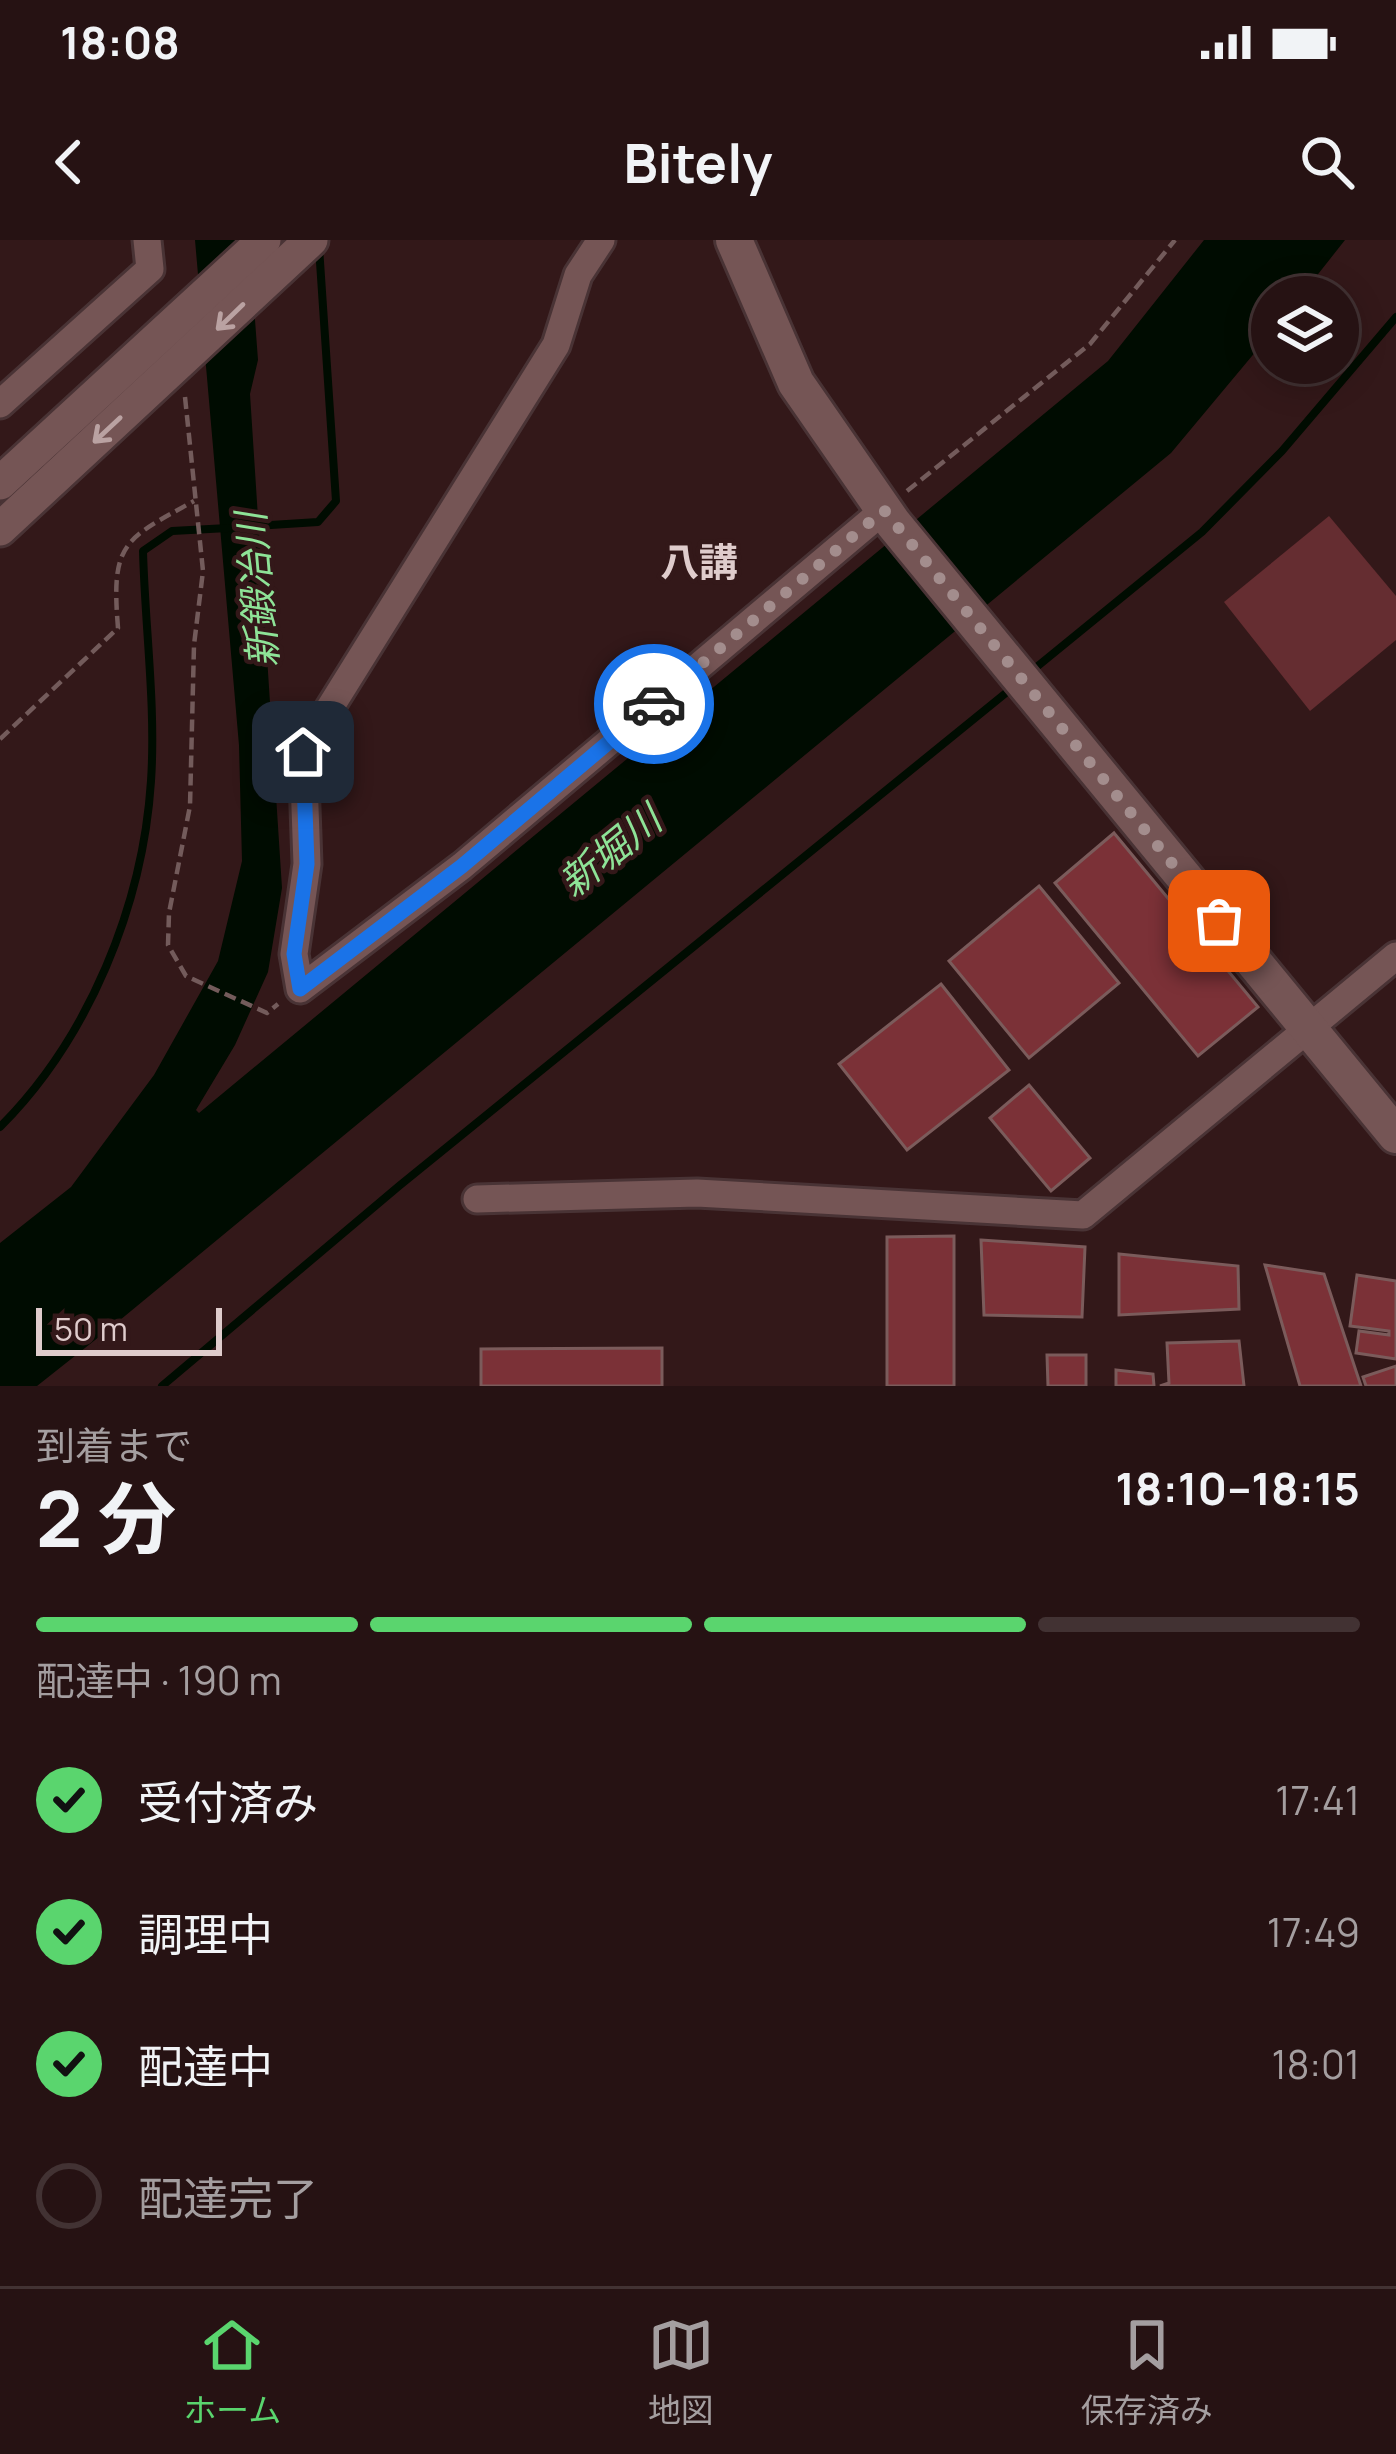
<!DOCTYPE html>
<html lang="ja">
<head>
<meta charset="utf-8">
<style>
  body { margin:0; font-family:Manrope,"Noto Sans JP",sans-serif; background:#322021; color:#f1f3f6; height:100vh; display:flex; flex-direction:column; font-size:45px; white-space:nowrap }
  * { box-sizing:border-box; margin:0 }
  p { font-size:39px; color:#a49ea0 }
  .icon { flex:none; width:66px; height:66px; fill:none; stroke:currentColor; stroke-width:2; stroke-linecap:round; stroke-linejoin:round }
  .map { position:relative; height:1146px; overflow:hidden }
  .panel { display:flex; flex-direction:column; background:#261213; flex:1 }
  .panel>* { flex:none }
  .buttons { position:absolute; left:1251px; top:36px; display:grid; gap:24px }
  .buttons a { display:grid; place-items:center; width:108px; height:108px; border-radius:50%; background:#261213; box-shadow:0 6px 30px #0003,0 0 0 3px #423233; font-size:60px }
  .scale { position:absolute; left:36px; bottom:30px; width:186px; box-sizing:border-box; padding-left:12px; border:6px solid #dfcccc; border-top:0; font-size:33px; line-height:42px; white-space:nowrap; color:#dfcccc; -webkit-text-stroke:9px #331819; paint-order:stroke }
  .pin { position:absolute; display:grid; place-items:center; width:102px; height:102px; color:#fff; margin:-51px; border-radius:24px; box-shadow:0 6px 18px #0006 }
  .courier { position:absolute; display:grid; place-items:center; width:120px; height:120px; margin:-60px; border:9px solid #1a73e8; border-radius:50%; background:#fff; color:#222; box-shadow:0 3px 15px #0007 }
  .summary em { font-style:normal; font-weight:700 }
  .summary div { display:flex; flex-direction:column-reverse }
  .summary { display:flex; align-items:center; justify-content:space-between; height:204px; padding:0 36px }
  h1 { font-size:78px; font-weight:700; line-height:90px }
  .bar { display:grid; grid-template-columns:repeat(4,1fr); gap:18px 12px; align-content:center; height:144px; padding:0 36px }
  .bar i { height:15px; border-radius:9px; background:#423233 }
  .bar .selected { background:#5ad56e }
  .bar p { grid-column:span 4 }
  ol { padding:0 36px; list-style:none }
  li { display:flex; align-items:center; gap:36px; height:132px }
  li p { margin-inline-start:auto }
  li .icon { padding:12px; border-radius:50%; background:#5ad56e; color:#111; stroke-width:4 }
  li:last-child { color:#a49ea0 }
  li i { width:66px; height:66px; border:6px solid #423233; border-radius:50% }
  .status { display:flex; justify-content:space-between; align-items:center; height:84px; padding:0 60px; background:#261213; direction:ltr }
  .status svg { height:33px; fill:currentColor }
  header { display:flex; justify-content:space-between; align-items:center; height:156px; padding:0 36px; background:#261213; font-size:54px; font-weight:700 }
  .menu { display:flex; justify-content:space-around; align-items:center; height:168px; border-top:3px solid #423233; background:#261213; font-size:33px; color:#a49ea0 }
  .menu a { display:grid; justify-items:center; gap:6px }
  .menu .selected { color:#5ad56e }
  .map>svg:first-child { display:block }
</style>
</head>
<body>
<div class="status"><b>18:08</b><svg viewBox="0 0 49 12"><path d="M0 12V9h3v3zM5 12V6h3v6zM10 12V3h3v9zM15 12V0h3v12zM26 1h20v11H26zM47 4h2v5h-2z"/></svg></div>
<header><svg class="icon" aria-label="back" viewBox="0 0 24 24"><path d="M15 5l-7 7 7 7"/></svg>Bitely<svg class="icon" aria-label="search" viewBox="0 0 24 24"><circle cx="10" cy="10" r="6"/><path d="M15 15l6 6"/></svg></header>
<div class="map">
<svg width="1396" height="1146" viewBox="0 0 1396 1146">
  <rect width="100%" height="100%" fill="#331819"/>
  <!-- green -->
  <polygon fill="#652d31" points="1329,276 1396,356 1396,400 1310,471 1224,362"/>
  <!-- water -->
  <polygon fill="#000c01" points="195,0 249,0 258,120 250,154 282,648 268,732 235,805 196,870 199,873 1108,121 1204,0 1345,0 1300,57 1272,57 1272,92 1171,213 114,1085 37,1146 0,1146 0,1003 71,947 154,835 218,721 242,621 239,505"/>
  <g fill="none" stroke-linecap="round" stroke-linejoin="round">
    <!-- stream -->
    <g stroke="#000c01" stroke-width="8">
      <polyline points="255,286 318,282 336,261 319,7"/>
      <polyline points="1028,434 1202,292 1282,211 1396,77"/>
      <path d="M0,887c89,-89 143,-222 151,-346 5,-75 -6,-154 -8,-230l29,-20 56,-3"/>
      <polyline points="162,1146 399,946 1012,448"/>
    </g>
  </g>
  <!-- building -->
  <g fill="#7b3137" stroke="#7b5b5b" stroke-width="3">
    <polygon points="1114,593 1258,767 1198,816 1055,643"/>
    <polygon points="1039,646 1119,743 1029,818 949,721"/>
    <polygon points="941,744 1009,830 907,910 839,824"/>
    <polygon points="1029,845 1090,918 1051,951 990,878"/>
    <polygon points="954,996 954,1146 887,1146 887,997"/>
    <polygon points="981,1000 1085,1007 1082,1077 984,1075"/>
    <polygon points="1119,1014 1238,1026 1239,1069 1119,1075"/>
    <polygon points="1265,1025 1324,1034 1361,1146 1300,1146"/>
    <polygon points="1357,1035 1396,1041 1396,1119 1356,1113 1359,1091 1389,1095 1389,1091 1350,1086"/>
    <polygon points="1239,1101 1244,1146 1160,1146 1169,1143 1167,1103"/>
    <polygon points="662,1108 662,1146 481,1146 481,1109"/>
    <polygon points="1047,1115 1086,1115 1086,1146 1048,1146"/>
    <polygon points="1396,1126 1396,1146 1366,1146 1363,1137"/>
    <polygon points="1116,1130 1153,1134 1154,1146 1116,1146"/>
  </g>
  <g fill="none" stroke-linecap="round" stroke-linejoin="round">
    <defs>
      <g id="minor">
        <polyline points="601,0 578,35 556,105 303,511 307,624 294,714 300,749 462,626 884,270"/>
        <polyline points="0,164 150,29 147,0"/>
        <polyline points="477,959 697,953 1083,975 1396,716"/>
      </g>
      <g id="tertiary">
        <polyline points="0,243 264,0"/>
        <polyline points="0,289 311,0"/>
      </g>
      <polyline id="secondary" points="734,0 796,143 893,283 1396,895"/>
    </defs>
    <!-- minor casing -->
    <use href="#minor" stroke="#493335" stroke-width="33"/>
    <!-- tertiary casing -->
    <use href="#tertiary" stroke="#493335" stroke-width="39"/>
    <!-- secondary casing -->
    <use href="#secondary" stroke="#493335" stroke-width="42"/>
    <!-- path -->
    <g stroke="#735b5b" stroke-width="4.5" stroke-dasharray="12 6" stroke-linecap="butt">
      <polyline points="185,157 203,331 194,405 190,566 169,673 168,705 186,736 267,773 278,764"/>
      <polyline points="907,251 1090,104 1175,0"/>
      <path d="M0,499l118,-111c-7,-85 5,-88 76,-127"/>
    </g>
    <!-- minor -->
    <use href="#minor" stroke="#755555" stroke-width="27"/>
    <!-- tertiary -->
    <use href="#tertiary" stroke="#755555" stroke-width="33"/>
    <!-- secondary -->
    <use href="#secondary" stroke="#755555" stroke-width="36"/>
  </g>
  <!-- one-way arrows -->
  <defs><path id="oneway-shaft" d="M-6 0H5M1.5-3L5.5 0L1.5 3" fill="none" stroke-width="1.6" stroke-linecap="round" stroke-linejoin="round" transform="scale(3)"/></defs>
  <g stroke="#baa2a2">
    <use href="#oneway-shaft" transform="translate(230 77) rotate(136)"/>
    <use href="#oneway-shaft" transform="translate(107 190) rotate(137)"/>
  </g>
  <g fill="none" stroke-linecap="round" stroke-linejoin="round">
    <!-- done -->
    <polyline stroke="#a38d8d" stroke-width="12" stroke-dasharray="0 21.6" points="654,464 884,270 1219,681"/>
    <!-- route -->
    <polyline stroke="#1a73e8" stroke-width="15" points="303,512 307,624 294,714 300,749 462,626 654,464"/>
  </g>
  <g text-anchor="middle" stroke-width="9" stroke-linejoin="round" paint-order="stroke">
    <!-- neighbourhood labels -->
    <g font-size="39" font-weight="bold" fill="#dfcccc" stroke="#331819">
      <text x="699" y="336">八講</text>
    </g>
    <!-- water labels -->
    <g font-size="39" font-style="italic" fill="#8ee397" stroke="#331819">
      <text transform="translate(257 350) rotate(-95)" y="14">新鍛冶川</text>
      <text transform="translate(610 611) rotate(-39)" y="14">新堀川</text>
    </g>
  </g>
</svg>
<div class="buttons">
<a><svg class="icon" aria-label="layers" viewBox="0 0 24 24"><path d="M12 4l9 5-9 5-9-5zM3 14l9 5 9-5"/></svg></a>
</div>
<div class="scale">50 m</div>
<div class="pin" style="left:1219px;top:681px;background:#ea580c"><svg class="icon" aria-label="bag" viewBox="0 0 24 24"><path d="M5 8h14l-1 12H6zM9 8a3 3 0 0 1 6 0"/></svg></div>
<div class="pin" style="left:303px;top:512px;background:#1f2937"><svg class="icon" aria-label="home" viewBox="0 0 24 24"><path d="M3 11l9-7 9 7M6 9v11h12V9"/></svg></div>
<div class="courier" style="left:654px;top:464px"><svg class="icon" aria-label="car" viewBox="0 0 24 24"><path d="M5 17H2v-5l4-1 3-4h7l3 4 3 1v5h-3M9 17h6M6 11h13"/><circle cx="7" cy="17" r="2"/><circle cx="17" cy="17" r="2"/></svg></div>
</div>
<section class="panel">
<div class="summary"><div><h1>2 分</h1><p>到着まで</p></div><em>18:10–18:15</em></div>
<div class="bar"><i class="selected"></i><i class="selected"></i><i class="selected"></i><i></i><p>配達中 · 190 m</p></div>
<ol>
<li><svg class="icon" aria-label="check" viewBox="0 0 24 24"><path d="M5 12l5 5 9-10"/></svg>受付済み<p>17:41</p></li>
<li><svg class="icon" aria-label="check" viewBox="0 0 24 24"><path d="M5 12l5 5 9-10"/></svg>調理中<p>17:49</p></li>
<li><svg class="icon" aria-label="check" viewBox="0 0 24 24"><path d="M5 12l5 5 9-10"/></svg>配達中<p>18:01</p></li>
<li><i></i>配達完了</li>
</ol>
</section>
<nav class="menu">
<a class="selected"><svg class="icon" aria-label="home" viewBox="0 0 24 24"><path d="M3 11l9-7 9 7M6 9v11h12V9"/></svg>ホーム</a>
<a><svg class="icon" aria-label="map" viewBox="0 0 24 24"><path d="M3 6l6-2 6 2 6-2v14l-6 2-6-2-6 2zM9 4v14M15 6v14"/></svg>地図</a>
<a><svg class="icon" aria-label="saved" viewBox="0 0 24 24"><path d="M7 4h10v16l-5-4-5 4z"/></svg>保存済み</a>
</nav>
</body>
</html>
